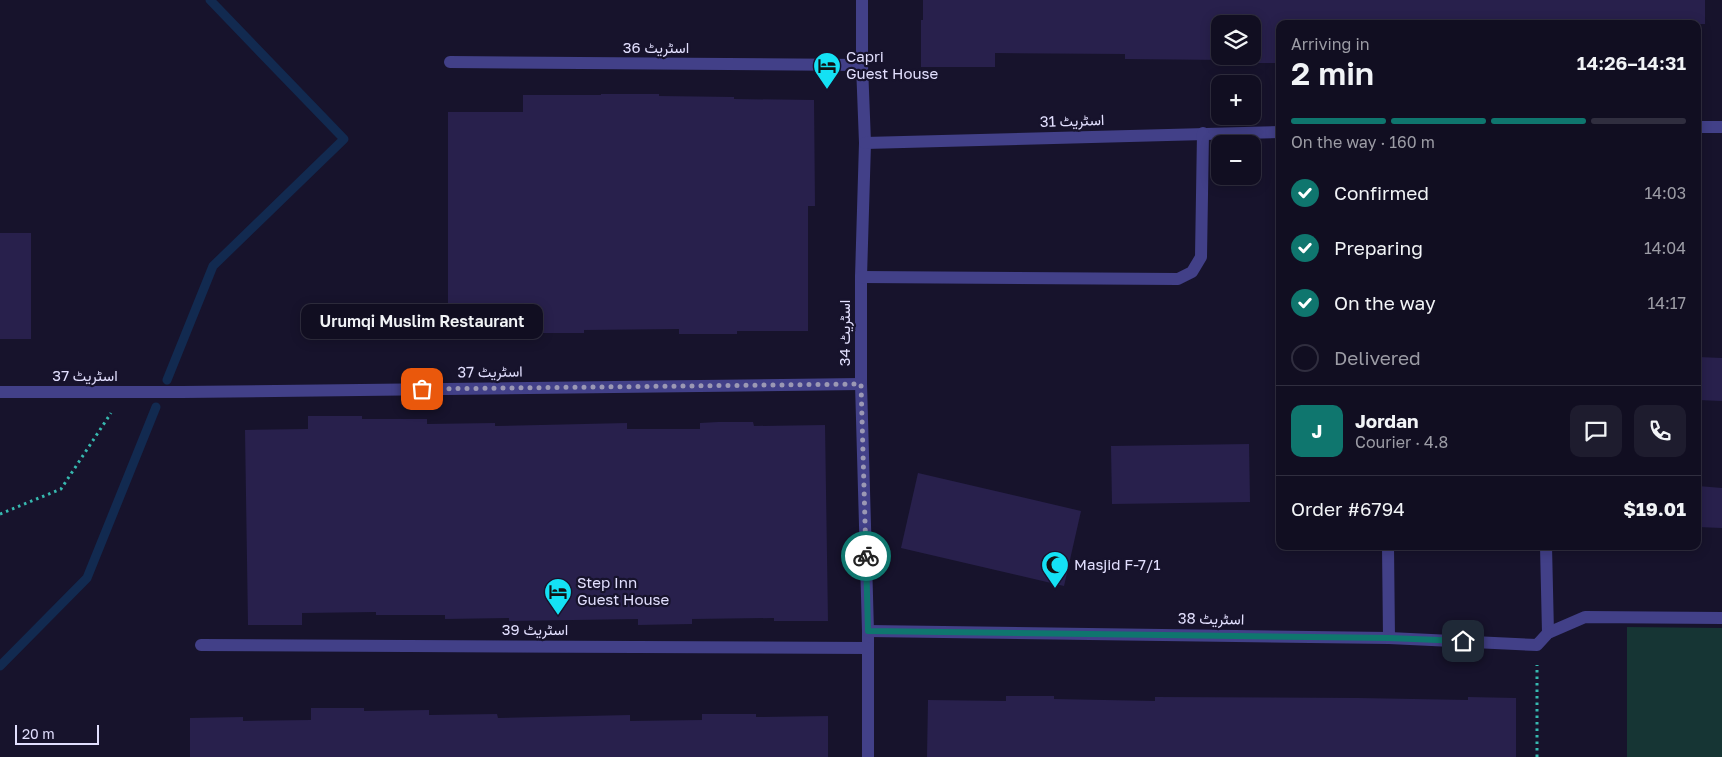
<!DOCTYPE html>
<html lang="en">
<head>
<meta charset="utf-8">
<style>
  body { margin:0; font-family:"Golos Text",Vazirmatn,sans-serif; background:#1e1c2e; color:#f1f3f6; height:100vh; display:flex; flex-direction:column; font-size:19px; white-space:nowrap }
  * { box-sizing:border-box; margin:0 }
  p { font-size:16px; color:#9c9ca5 }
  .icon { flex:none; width:28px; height:28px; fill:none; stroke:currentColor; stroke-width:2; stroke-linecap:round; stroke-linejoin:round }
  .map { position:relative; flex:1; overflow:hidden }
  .panel { position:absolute; left:1276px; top:20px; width:425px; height:530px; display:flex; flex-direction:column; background:#110e21; border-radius:10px; box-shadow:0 2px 12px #0003,0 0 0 1px #302e3f }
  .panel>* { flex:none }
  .fabs { position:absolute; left:1211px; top:15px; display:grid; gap:10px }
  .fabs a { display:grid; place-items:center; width:50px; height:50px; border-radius:10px; background:#110e21; box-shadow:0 2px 12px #0003,0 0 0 1px #302e3f; font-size:25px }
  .scale { position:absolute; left:15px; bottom:12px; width:84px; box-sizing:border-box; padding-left:5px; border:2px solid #e2dffe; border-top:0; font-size:14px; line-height:18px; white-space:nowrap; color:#e2dffe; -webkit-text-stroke:4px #17132c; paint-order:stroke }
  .pin { position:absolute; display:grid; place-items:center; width:42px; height:42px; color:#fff; margin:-21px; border-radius:10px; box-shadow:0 2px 8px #0006 }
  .courier { position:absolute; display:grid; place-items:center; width:50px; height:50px; margin:-25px; border:4px solid #0f766e; border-radius:50%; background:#fff; color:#222; box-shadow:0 1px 6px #0007 }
  .bubble { position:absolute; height:35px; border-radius:10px; background:#110e21; box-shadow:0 2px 12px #0003,0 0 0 1px #302e3f; font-size:16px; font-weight:600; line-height:35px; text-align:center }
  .headline em { font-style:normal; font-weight:600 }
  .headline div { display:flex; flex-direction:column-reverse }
  .headline { display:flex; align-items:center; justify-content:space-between; height:85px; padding:0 15px }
  h1 { font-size:32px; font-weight:600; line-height:38px }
  .bar { display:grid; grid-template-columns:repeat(4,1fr); gap:8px 5px; align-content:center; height:60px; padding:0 15px }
  .bar i { height:6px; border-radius:4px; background:#302e3f }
  .bar .on { background:#0f766e }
  .bar p { grid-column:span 4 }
  .line { display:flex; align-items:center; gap:12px; padding:0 15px; border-top:1px solid #302e3f }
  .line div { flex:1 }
  .round { display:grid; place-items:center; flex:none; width:52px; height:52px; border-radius:10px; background:#1e1c2e }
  ol { padding:0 15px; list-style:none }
  li { display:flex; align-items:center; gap:15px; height:55px }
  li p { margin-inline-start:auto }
  li .icon { padding:5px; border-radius:50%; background:#0f766e; color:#fff; stroke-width:4 }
  li:last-child { color:#9c9ca5 }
  li i { width:28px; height:28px; border:2px solid #302e3f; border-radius:50% }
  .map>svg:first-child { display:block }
</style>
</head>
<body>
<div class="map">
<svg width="1722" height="757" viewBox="0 0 1722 757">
  <rect width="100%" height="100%" fill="#17132c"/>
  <!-- green -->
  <polygon fill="#163534" points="1627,627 1722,628 1722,757 1627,757"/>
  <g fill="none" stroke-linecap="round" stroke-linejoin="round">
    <!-- stream -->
    <g stroke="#122a50" stroke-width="9">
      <polyline points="167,380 213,266 344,139 210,0"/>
      <polyline points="0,666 87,578 156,407"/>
    </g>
  </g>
  <!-- building -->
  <g fill="#28204c" fill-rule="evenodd">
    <path d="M923,0h782v24h-425v39h-53v-3l-102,-1v-5l-130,-1v14h-74v-47h2zM1220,24h32v32h-32z"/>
    <polygon points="601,94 659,94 659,96 734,97 734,99 814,100 815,206 808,206 808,331 737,331 737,334 679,334 679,329 584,330 584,333 448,333 448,112 523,112 523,95 601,95"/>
    <rect x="0" y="233" width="31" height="106"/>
    <polygon points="1698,357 1722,358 1722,401 1698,400"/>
    <polygon points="308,416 362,416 362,419 427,419 427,424 495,423 495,426 627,423 627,429 700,429 700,423 718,422 753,422 754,426 825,425 828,621 774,621 774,618 692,619 692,624 638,625 638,619 509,621 509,618 445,619 445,615 376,615 376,612 302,613 302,625 248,625 245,430 308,429"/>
    <polygon points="1249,444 1250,502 1112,504 1111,446"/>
    <polygon points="918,473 1081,511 1064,586 901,548"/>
    <polygon points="1698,486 1722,488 1722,528 1698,527"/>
    <polygon points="1006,696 1054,696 1054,699 1155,701 1155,697 1359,698 1468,700 1468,697 1516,698 1516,757 927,757 928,700 1006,701"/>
    <polygon points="311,708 364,708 364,711 429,710 429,715 497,714 498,718 630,715 630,721 702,720 702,714 756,714 756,717 828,716 828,757 190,757 190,718 243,717 243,721 311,720"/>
  </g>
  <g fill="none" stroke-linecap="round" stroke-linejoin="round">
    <!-- path -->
    <g stroke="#37b9b0" stroke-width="3" stroke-dasharray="2.5 4" stroke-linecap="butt">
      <polyline points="0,514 61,489 111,413"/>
      <polyline points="1537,757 1537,665"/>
    </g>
    <!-- minor -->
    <g stroke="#424088" stroke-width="12">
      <polyline points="862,0 862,65 865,143 861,277 861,384 868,631 868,757"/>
      <polyline points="450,62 862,65"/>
      <polyline points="1698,127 1722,127"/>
      <polyline points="865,143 1280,132"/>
      <polyline points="861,277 1178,279 1192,272 1201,257 1203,133"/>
      <polyline points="0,392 182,392 861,384"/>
      <polyline points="1388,546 1389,638"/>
      <polyline points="1546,546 1548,633"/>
      <polyline points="868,631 1389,638 1537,645 1548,633 1585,617 1722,618"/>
      <polyline points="201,645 868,648"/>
    </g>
  </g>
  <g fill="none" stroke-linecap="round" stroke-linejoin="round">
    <!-- done -->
    <polyline stroke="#9b98b4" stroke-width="5" stroke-dasharray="0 9" points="422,389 861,384 866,556"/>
    <!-- route -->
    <polyline stroke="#0f766e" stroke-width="6" points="866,556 868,631 1389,638 1463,641"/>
  </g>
  <!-- icons -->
  <defs>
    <symbol id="hotel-pin" viewBox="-11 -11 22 30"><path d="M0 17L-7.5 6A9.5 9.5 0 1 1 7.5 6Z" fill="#14e1f4" stroke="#17132c"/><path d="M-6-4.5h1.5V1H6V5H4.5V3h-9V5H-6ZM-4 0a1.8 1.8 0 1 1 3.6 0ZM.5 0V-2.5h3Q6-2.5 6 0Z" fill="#111"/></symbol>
    <symbol id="mosque-pin" viewBox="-11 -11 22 30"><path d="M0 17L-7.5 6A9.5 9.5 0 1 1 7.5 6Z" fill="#14e1f4" stroke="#17132c"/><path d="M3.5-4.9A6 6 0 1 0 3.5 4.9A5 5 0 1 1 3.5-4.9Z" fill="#111"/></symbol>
  </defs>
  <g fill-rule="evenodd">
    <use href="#hotel-pin" x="811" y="50" width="32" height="43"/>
    <use href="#mosque-pin" x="1039" y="549" width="32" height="43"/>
    <use href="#hotel-pin" x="542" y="576" width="32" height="43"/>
  </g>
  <g text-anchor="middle" stroke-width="4.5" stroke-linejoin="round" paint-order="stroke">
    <!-- street labels -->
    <g font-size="15" fill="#e2dffe" stroke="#17132c">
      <text x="656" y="53">اسٹریٹ 36</text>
      <text transform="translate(1072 121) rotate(-2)" y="5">اسٹریٹ 31</text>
      <text transform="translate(845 333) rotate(-90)" y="5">اسٹریٹ 34</text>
      <text transform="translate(490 372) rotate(-1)" y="5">اسٹریٹ 37</text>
      <text x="85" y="381">اسٹریٹ 37</text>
      <text transform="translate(1211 619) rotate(1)" y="5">اسٹریٹ 38</text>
      <text x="535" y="635">اسٹریٹ 39</text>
    </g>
    <!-- poi labels -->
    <g font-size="15" fill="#e2dffe" stroke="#17132c" text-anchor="start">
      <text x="846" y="62">Capri<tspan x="846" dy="17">Guest House</tspan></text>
      <text x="1074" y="570">Masjid F-7/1</text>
      <text x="577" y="588">Step Inn<tspan x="577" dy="17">Guest House</tspan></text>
    </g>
  </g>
</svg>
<div class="fabs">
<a><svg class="icon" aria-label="layers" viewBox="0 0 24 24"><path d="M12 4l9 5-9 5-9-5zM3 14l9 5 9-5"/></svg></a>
<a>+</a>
<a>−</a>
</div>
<div class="scale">20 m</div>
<div class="pin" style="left:422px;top:389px;background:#ea580c"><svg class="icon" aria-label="bag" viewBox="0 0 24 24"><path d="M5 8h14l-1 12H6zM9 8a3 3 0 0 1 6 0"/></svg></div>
<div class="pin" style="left:1463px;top:641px;background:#1f2937"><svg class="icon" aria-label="home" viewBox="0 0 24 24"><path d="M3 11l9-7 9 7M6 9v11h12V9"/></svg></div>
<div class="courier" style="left:866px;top:556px"><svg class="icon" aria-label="bike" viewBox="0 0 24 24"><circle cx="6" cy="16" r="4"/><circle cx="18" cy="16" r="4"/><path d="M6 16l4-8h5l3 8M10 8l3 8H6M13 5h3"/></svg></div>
<div class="bubble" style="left:301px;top:304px;width:242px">Urumqi Muslim Restaurant</div>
<section class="panel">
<div class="headline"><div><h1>2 min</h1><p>Arriving in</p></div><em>14:26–14:31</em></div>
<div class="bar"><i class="on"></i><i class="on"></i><i class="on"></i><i></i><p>On the way · 160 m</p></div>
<ol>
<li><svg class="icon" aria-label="check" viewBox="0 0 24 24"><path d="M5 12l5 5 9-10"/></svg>Confirmed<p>14:03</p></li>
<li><svg class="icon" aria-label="check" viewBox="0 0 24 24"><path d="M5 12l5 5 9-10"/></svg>Preparing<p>14:04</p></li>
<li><svg class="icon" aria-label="check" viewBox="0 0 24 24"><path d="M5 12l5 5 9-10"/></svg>On the way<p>14:17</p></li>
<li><i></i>Delivered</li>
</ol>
<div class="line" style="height:90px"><b class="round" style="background:#0f766e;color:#fff">J</b><div><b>Jordan</b><p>Courier · 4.8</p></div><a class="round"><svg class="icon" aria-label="chat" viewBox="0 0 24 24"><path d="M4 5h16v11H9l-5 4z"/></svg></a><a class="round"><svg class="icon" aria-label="phone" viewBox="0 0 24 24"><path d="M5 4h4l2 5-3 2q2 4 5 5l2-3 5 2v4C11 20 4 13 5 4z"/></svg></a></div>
<div class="line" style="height:65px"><div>Order #6794</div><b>$19.01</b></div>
</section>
</div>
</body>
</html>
